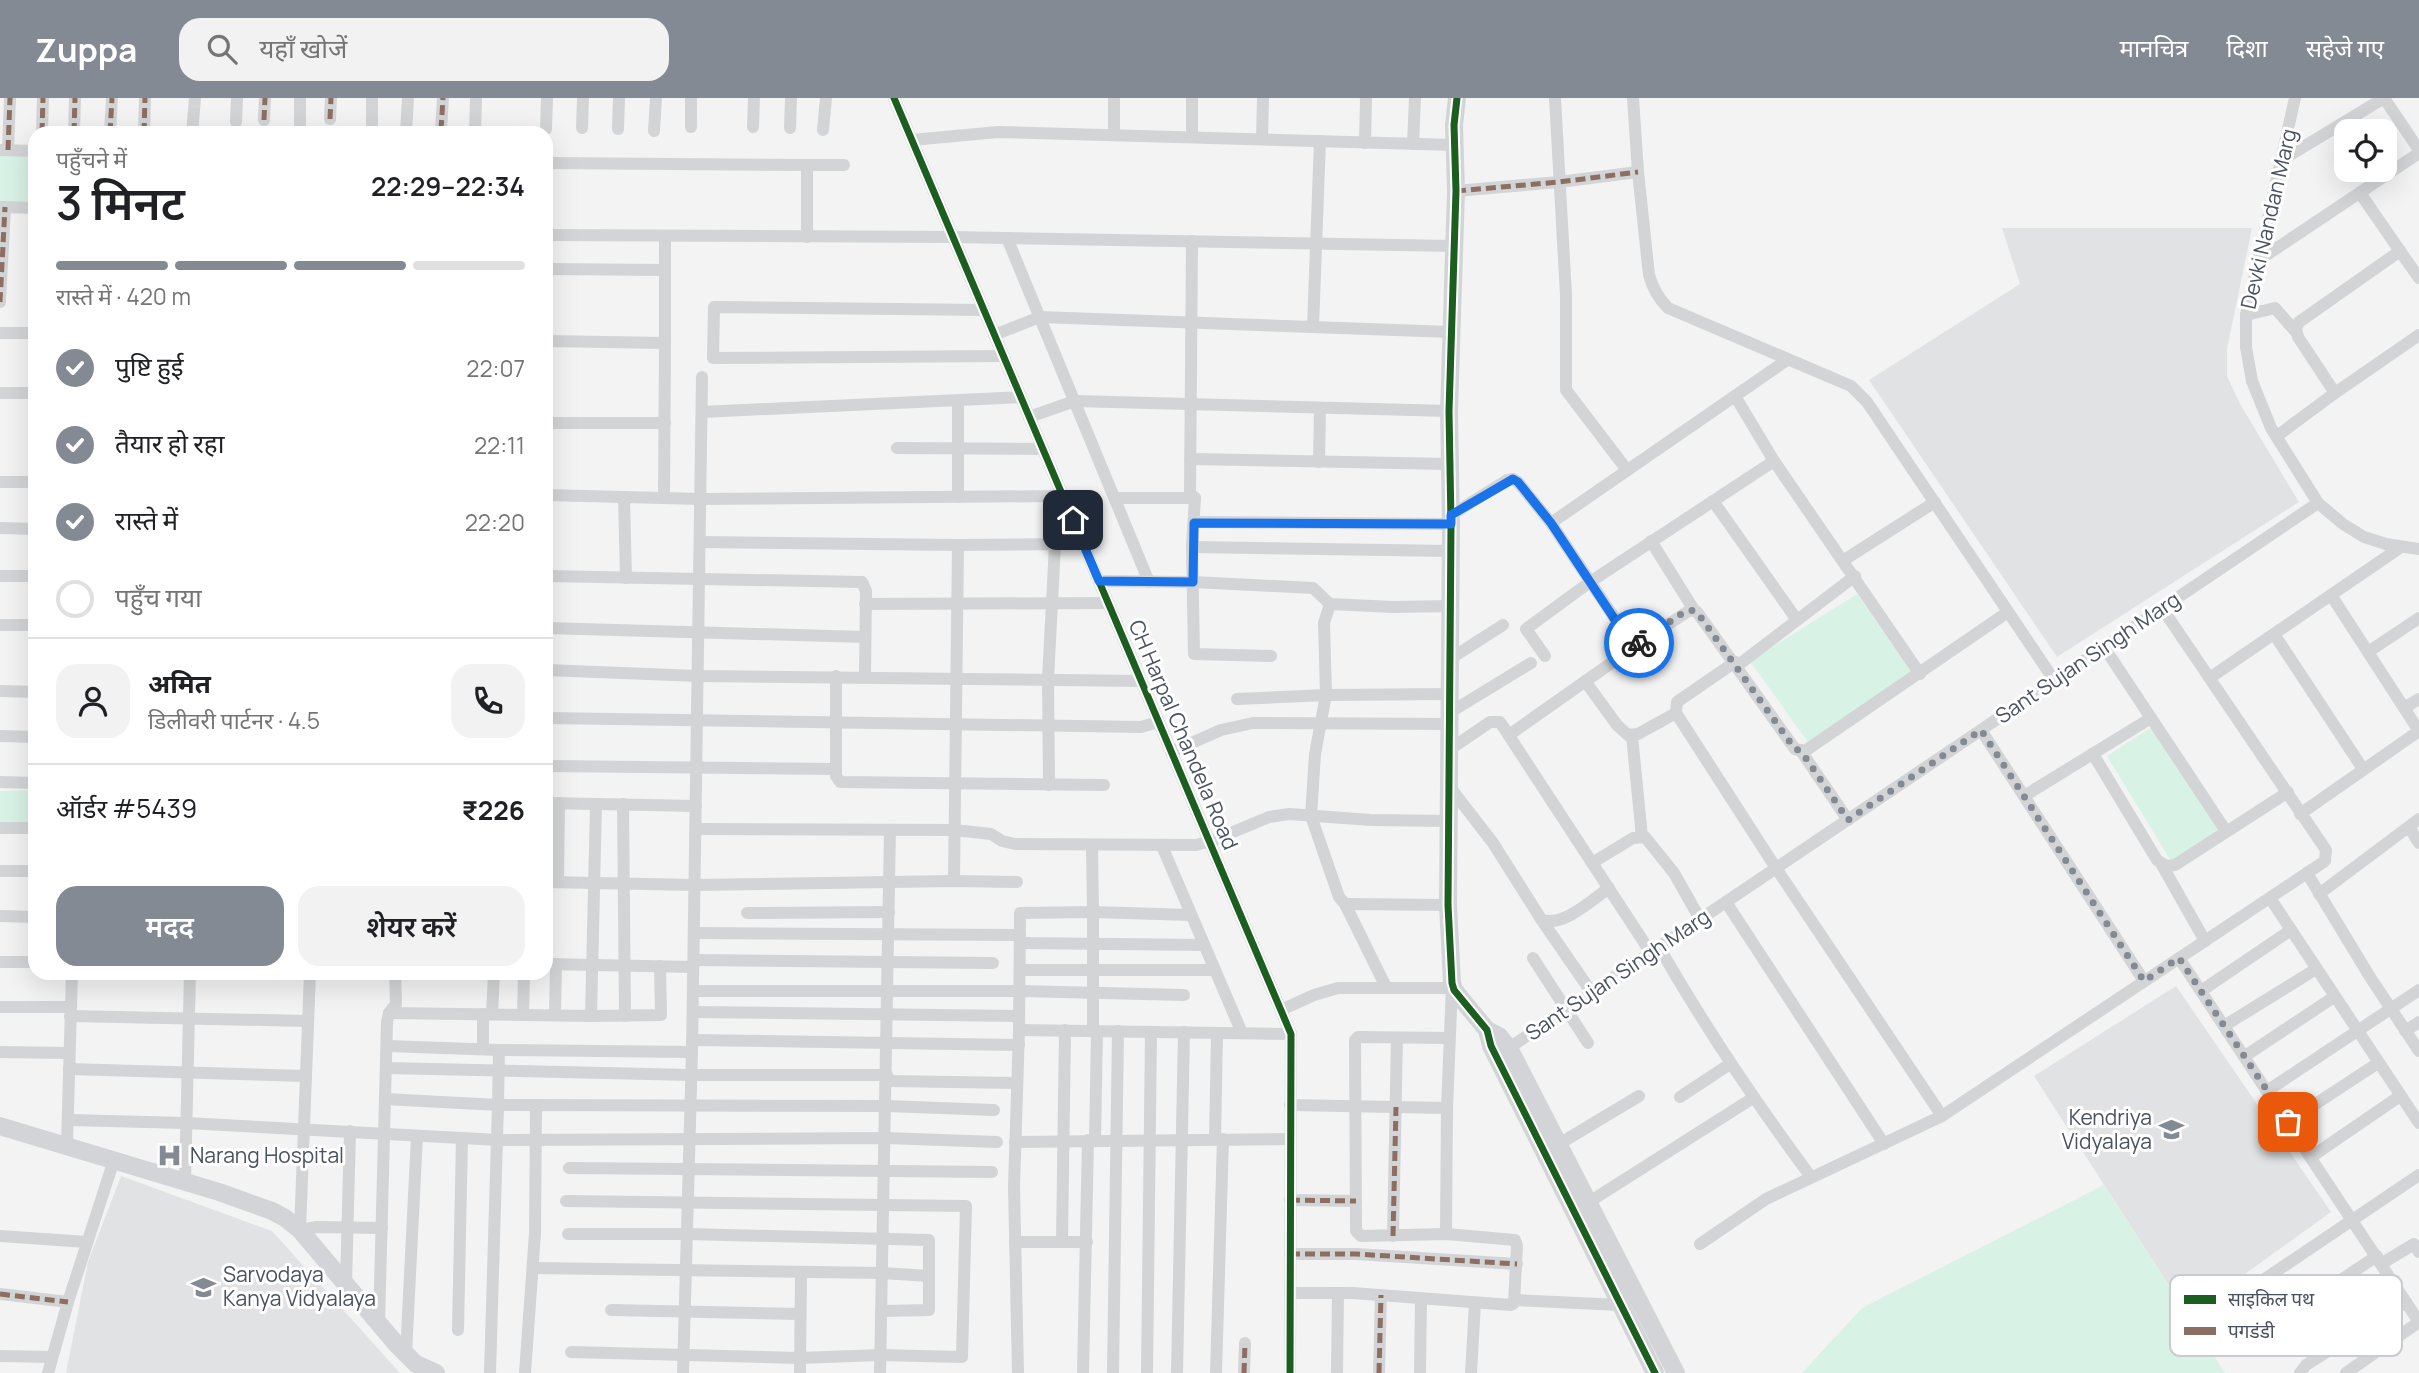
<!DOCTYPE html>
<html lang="hi">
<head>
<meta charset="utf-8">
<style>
  body { margin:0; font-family:Manrope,"Noto Sans Devanagari",sans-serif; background:#f2f2f2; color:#202124; height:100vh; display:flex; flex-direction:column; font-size:26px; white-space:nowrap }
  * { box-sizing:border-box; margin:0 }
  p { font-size:23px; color:#757577 }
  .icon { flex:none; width:38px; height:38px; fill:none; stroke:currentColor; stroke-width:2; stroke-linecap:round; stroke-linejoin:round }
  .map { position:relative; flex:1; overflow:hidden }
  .details { position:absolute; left:28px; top:28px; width:525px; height:854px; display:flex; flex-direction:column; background:#fff; border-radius:21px; box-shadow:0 7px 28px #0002 }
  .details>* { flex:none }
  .tools { position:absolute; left:2334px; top:21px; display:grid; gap:14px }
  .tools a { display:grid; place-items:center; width:63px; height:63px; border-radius:14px; background:#fff; box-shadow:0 7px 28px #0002; font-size:35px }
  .pin { position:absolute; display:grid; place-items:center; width:60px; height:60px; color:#fff; margin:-30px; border-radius:14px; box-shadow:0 4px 10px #0006 }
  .courier { position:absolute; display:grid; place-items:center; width:70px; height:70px; margin:-35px; border:5px solid #1a73e8; border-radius:50%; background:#fff; color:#222; box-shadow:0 2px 9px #0007 }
  .summary em { font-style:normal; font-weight:600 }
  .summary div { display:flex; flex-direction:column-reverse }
  .summary { display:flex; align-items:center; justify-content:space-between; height:119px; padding:0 28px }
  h1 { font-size:46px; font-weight:600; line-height:52px }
  .bar { display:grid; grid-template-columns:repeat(4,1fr); gap:10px 7px; align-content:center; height:84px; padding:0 28px }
  .bar i { height:9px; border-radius:5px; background:#e0e0e0 }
  .bar .active { background:#848a93 }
  .bar p { grid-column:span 4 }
  .line { display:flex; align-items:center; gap:18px; padding:0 28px; border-top:2px solid #e0e0e0 }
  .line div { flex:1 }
  .round { display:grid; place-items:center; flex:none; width:74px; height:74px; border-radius:21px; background:#f2f2f2 }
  ol { padding:0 28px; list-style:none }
  li { display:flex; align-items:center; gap:21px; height:77px }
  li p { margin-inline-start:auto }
  li .icon { padding:7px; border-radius:50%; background:#848a93; color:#fff; stroke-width:4 }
  li:last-child { color:#757577 }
  li i { width:38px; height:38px; border:4px solid #e0e0e0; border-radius:50% }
  .primary-button { display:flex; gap:14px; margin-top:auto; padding:14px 28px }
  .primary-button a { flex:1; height:80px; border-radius:21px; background:#848a93; color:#fff; font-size:28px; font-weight:600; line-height:80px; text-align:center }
  .primary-button a+a { background:#f2f2f2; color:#202124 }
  header { display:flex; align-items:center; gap:42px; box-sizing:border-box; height:98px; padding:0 35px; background:#848a93; color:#fff }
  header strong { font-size:33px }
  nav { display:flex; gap:38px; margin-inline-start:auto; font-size:24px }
  .search { width:490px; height:63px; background:#f2f2f2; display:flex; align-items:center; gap:18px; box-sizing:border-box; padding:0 24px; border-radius:21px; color:#757577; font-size:26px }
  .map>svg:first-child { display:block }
</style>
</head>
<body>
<header>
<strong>Zuppa</strong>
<div class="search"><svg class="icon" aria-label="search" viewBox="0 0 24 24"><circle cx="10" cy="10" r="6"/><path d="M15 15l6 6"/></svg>यहाँ खोजें</div>
<nav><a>मानचित्र</a><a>दिशा</a><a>सहेजे गए</a></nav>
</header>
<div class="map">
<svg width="2419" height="1275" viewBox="0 0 2419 1275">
  <rect width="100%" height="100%" fill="#f3f3f3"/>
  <!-- education -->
  <g fill="#e1e2e3">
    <polygon points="2002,130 2252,130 2227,251 2227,278 2240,306 2299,404 2057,559 1869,282 2020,186"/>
    <polygon points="2176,888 2331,1114 2188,1217 2034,978"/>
    <polygon points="121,1078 272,1133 400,1275 66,1275 88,1164"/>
  </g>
  <!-- green -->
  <g fill="#d8f2e5">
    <polygon points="35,57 35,110 0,110 0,58"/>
    <polygon points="1857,496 1912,575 1810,647 1750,563"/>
    <polygon points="2155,627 2227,733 2173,766 2107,658"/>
    <polygon points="35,692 35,727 0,727 0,693"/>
    <polygon points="2104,1087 2225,1275 1802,1275 1862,1210"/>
  </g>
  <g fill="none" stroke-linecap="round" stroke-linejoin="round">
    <!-- street -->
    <g stroke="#d2d4d6" stroke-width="12">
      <polyline points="894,0 1291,936 1290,1275"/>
      <polyline points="1555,0 1566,197 1566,292 1627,372"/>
      <path d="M1633,0l5,74 11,103c4,14 9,23 19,33l183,78 16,16 187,278"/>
      <polyline points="2295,0 2246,217 2246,249 2252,283 2271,330 2318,405 2343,426 2364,439 2386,446 2419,451"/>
      <polyline points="2384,0 2419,52"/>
      <polyline points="330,21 331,0"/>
      <polyline points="264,22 265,0"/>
      <polyline points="236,24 237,0"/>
      <polyline points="372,26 372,0"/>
      <polyline points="300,29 300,0"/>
      <polyline points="691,29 691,0"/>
      <polyline points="753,29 754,0"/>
      <polyline points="582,30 583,0"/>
      <polyline points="790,30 791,0"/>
      <polyline points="546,31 547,0"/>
      <polyline points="618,31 619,0"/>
      <polyline points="441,32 443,0"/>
      <polyline points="823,32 826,0"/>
      <polyline points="654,33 656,0"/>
      <polyline points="475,34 476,0"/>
      <polyline points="42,35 43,0"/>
      <polyline points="74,35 75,0"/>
      <polyline points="110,35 112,0"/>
      <polyline points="144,35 145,0"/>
      <polyline points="192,35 195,0"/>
      <polyline points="406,35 408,0"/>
      <polyline points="1114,37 1114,0"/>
      <polyline points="1192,39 1192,0"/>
      <polyline points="1262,41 1263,0"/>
      <polyline points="912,42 998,34 1455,47"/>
      <polyline points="1365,45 1366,0"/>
      <polyline points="1413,46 1415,0"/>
      <polyline points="0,52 35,53"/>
      <polyline points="8,52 10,0"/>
      <polyline points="2282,62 2384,0"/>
      <polyline points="546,65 807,67 807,139"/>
      <polyline points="807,67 844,67"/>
      <polyline points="1456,93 1559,84 1638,74"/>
      <polyline points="2360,95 2400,153"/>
      <polyline points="0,109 35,110"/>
      <polyline points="546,137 953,139 1453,148"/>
      <polyline points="1007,140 1149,484"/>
      <polyline points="1192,143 1190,395 1195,400 1192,449 1194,556 1271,558"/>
      <polyline points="2259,162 2419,55"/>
      <polyline points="546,171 665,172"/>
      <polyline points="0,204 5,109"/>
      <polyline points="984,212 714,209 713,260 1003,258"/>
      <polyline points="2246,217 2275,210 2296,234"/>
      <polyline points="1313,229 1320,43"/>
      <polyline points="0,235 35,235"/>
      <polyline points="34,235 35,177"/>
      <polyline points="994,237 1040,219 1451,234"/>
      <polyline points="546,243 665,245 665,138"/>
      <polyline points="0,295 35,295"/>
      <polyline points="2335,295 2298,239 2296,230 2299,224 2400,153 2419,180"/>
      <polyline points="1735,298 1774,363 1920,576"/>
      <polyline points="958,303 958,399"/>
      <polyline points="702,314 1021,299"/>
      <polyline points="1029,319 1075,303 1449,313"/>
      <polyline points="546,325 665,325"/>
      <polyline points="2277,338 2335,295 2419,237"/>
      <polyline points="897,350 1043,351"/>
      <polyline points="1190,361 1449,366"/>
      <polyline points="1319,364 1320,310"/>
      <polyline points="0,384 35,384"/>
      <polyline points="546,397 701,401 1063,398"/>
      <polyline points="624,399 626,480"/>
      <polyline points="664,400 665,245"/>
      <polyline points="1116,400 1195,400"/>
      <polyline points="1713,403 1797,522"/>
      <polyline points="1451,417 1507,382 1513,381 1518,384 1551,425 1634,549"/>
      <polyline points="1194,424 1451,426"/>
      <polyline points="1551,425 1787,262"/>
      <polyline points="0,430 35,431"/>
      <polyline points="1651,443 1694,512"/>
      <polyline points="701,444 958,447 1083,446"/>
      <polyline points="1192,449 1451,453"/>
      <polyline points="1844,462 1935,404"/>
      <polyline points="0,478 35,478"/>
      <polyline points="546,478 862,484 866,493 865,579"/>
      <polyline points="1099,483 1193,484 1313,490 1330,506 1393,509 1451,508"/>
      <polyline points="865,506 1108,505"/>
      <polyline points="1330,506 1324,525 1326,597 1449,596"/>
      <polyline points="0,527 35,527"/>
      <polyline points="546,530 865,539"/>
      <polyline points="2274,536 2363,671"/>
      <polyline points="2104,549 2226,733"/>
      <polyline points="2368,554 2419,520"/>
      <polyline points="1545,558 1526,531 1590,484 1774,363"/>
      <polyline points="1450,561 1503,527"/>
      <polyline points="1735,564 1677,604 1676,615 1776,770 1942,1018"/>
      <polyline points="1737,568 1855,478"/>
      <polyline points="546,572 698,578 1141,583"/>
      <polyline points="836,578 836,678 840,684 1104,687"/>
      <polyline points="2211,579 2401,449"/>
      <polyline points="1585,583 1617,627 1628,637 1638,636 1676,615"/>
      <polyline points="0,593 35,594"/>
      <polyline points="1237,601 1326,597 1315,656 1311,718 1339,799 1345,806 1386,889"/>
      <polyline points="2404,610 2419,601"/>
      <polyline points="1449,615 1531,565"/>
      <polyline points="546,620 1141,629 1158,624"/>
      <polyline points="1981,632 2144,883"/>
      <polyline points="1509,637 1634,549 1690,512 1697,514 1795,651 1805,653 2008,514"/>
      <polyline points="0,638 35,639"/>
      <polyline points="1632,638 1642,739"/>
      <polyline points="1449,652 1490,624 1500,624 1651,855"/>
      <polyline points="1801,653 1848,722"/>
      <polyline points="1171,654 1221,632 1253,625 1449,626"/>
      <polyline points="2093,656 2157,762 2166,768 2175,767 2288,694"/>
      <polyline points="546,668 836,671"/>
      <polyline points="0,684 35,685"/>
      <polyline points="1049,687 1048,581 1055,447"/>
      <path d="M1449,688l44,57 48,76c20,10 51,-19 68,-31"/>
      <polyline points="2024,698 2151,620"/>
      <polyline points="546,705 696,708"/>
      <polyline points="623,706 625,918"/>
      <polyline points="2300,716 2419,633 2331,497"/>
      <polyline points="2409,729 2419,745"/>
      <polyline points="0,730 35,730"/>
      <polyline points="696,731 954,732 991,736 1002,743 1015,746 1196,747 1214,742 1269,719 1289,716 1371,722 1450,723"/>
      <polyline points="1162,748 1242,935"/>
      <polyline points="1592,765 1633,740 1645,739 1674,775 1700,821"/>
      <polyline points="2162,767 2205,843"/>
      <polyline points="0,773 35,773"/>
      <polyline points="2307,775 2370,879 2419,953"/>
      <polyline points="954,783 958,447"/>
      <polyline points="546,784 695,787 954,783 1017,784"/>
      <polyline points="558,784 559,705"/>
      <polyline points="2319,796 2419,721"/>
      <polyline points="2270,800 2419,1025"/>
      <polyline points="1726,804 1884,1046"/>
      <polyline points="1345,806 1448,807"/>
      <polyline points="747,815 889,814"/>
      <polyline points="0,818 35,819"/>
      <polyline points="1541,821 1592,895"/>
      <polyline points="694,835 1020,837"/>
      <polyline points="1020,845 1204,847"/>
      <path d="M1659,849c46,80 97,156 152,230"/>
      <polyline points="1533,860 1588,945"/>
      <polyline points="2179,860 2419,1224"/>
      <polyline points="694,862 993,865"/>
      <polyline points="0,864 35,864"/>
      <polyline points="546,866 693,869"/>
      <polyline points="1020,872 1215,872"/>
      <polyline points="310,875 300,1132 317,1129 382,1130"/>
      <polyline points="693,893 1020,893 1184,897"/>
      <polyline points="2201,893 2291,832"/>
      <polyline points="0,909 70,909"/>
      <polyline points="1281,912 1314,897 1338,890 1452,890"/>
      <polyline points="693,914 1019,918"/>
      <polyline points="389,915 591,918 661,917 660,868"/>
      <polyline points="483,916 483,951"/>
      <polyline points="492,916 494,875"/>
      <polyline points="523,917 524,875"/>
      <polyline points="555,917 556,866"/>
      <polyline points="70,918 308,923"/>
      <polyline points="591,918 596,706"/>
      <polyline points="2224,928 2316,871"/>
      <polyline points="1019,932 1291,936"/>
      <polyline points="1093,933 1093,814 1191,817"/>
      <polyline points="2405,933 2419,924"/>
      <polyline points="692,942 1019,947"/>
      <polyline points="387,948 499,952 692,954"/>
      <polyline points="0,954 68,955"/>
      <polyline points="1503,954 2318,405"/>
      <polyline points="2245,958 2334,899"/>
      <polyline points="386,970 691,977 887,977"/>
      <polyline points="69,971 306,978"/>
      <polyline points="887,983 1017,985"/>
      <polyline points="2267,993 2419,892"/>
      <polyline points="1680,999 1730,966"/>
      <polyline points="385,1001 498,1007 499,952"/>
      <polyline points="1290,1007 1447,1010"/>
      <polyline points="69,1022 186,1025 498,1042 886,1040 997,1044"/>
      <polyline points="2288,1024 2378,965"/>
      <polyline points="1215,1041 1217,935"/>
      <polyline points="1095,1042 1097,933"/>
      <polyline points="1015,1044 1290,1041"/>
      <polyline points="67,1046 72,875"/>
      <polyline points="1559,1046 1639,998"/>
      <polyline points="2311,1059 2400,998"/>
      <polyline points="569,1070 992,1074"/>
      <polyline points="185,1084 190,875"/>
      <polyline points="1290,1102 1356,1103"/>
      <polyline points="566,1103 966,1108 962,1259 880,1257 800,1260 571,1254"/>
      <polyline points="1589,1104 1753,1000"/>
      <polyline points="568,1136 687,1136 929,1142 929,1212 881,1213"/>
      <polyline points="1446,1136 1447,1010 1452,888"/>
      <polyline points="0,1138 87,1144"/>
      <polyline points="1393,1138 1397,940"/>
      <polyline points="1062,1143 1065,932"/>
      <polyline points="1015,1144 1087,1144"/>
      <polyline points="1700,1146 1766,1101 1942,1018 2325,763 2326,752 2162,510"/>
      <polyline points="1290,1156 1356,1156 1517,1166"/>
      <polyline points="2381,1166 2414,1146 2419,1154"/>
      <polyline points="533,1170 882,1175 929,1178"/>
      <polyline points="346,1187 350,1033"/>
      <polyline points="1290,1195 1353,1195 1511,1207 1514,1205 1517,1148 1515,1142 1446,1136 1361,1138 1356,1133 1355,942 1358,939 1449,940"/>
      <polyline points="0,1196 68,1204"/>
      <polyline points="1515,1202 1620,1207"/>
      <polyline points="611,1212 800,1216"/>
      <polyline points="2201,1224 2419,1077"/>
      <polyline points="379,1226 387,924 389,915 396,906 395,875"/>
      <polyline points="458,1232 462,1040"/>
      <polyline points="2258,1237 2377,1158"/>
      <polyline points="406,1256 417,1038"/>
      <polyline points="0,1258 52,1259"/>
      <polyline points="48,1275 68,1204 114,1062"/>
      <polyline points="490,1275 498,1007 886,1008 994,1012"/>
      <polyline points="525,1275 535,1135 536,1007"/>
      <polyline points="683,1275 692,954 702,279"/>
      <polyline points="800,1275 801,1174"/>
      <polyline points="880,1275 890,732"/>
      <polyline points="1018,1275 1014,1089 1019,932 1020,815 1093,814 1092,747"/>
      <polyline points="1083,1275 1088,1042"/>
      <polyline points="1113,1275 1118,933"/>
      <polyline points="1147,1275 1151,934"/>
      <polyline points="1177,1275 1184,934"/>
      <polyline points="1216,1275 1223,1041"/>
      <polyline points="1244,1275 1245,1245"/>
      <polyline points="1337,1275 1338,1195"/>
      <polyline points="1379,1275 1381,1197"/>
      <polyline points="1420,1275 1421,1201"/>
      <polyline points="1471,1275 1475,1205"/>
      <polyline points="2300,1275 2306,1267 2406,1204"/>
      <polyline points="2346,1275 2419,1224"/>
    </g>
    <!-- secondary -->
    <g stroke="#d2d4d8" stroke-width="18">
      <polyline points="1457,0 1454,27 1456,93 1449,313 1451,426 1448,807 1452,885 1454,892 1487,932 1491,948 1655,1275"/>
      <polyline points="1487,932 1499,938 1509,950 1676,1275"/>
      <polyline points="0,1028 219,1094 272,1113 285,1120 300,1132 397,1247 416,1266 436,1275"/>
    </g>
    <!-- quiet -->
    <g stroke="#8d6e63" stroke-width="5" stroke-dasharray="10 5" stroke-linecap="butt">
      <polyline points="330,21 331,0"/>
      <polyline points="264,22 265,0"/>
      <polyline points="441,32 443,0"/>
      <polyline points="42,35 43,0"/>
      <polyline points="74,35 75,0"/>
      <polyline points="110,35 112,0"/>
      <polyline points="144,35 145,0"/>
      <polyline points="8,52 10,0"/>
      <polyline points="1456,93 1559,84 1638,74"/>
      <polyline points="0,204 5,109"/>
      <polyline points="34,235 35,177"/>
      <polyline points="1290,1102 1356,1103"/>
      <polyline points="1393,1138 1396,1009"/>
      <polyline points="1290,1156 1356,1156 1517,1166"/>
      <polyline points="0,1196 68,1204"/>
      <polyline points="1244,1275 1245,1245"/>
      <polyline points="1379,1275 1381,1197"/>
    </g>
    <defs>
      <g id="cycleway">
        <polyline points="894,0 1291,936 1290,1275"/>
        <polyline points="1457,0 1454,27 1456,93 1449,313 1451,426 1448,807 1452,885 1454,892 1487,932 1491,948 1655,1275"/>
      </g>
    </defs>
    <!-- cycleway casing -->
    <use href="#cycleway" stroke="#fff" stroke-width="11"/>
    <!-- cycleway -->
    <use href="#cycleway" stroke="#1b5e20" stroke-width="7"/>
  </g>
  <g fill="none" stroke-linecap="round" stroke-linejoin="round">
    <!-- done -->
    <polyline stroke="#848a93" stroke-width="7" stroke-dasharray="0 12.6" points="1639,545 1684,514 1690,512 1697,514 1795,651 1801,653 1848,722 1981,632 2144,883 2179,860 2288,1024"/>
    <!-- route -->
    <polyline stroke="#1a73e8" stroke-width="9" points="1073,422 1099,483 1193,484 1194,425 1451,426 1451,417 1513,381 1518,384 1551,425 1633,549 1639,545"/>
  </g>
  <!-- icons -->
  <defs>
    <symbol id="school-bare" viewBox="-9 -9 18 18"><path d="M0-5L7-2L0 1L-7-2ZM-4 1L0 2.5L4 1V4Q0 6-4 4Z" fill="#848a93" stroke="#fff" stroke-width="2.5" paint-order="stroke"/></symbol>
    <symbol id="hospital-bare" viewBox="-9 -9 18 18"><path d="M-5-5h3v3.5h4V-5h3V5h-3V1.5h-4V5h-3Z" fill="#848a93" stroke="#fff" stroke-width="2.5" paint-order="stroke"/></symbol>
  </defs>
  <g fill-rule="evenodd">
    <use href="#school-bare" x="2154" y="1014" width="35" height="35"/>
    <use href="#hospital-bare" x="152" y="1040" width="35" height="35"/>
    <use href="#school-bare" x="186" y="1172" width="35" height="35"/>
  </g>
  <g text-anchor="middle" stroke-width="6" stroke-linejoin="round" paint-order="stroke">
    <!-- street labels -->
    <g font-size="21" fill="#495260" stroke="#fff">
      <text transform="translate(2269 121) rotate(-77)" y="7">Devki Nandan Marg</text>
      <text transform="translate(2088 560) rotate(-34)" y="7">Sant Sujan Singh Marg</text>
      <text transform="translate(1183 637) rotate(67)" y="7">CH Harpal Chandela Road</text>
      <text transform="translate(1618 877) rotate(-34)" y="7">Sant Sujan Singh Marg</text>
    </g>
    <!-- poi labels -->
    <g font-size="21" fill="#495260" stroke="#fff" text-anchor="start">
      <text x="2152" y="1027" text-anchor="end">Kendriya<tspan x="2152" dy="24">Vidyalaya</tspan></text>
      <text x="190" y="1065">Narang Hospital</text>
      <text x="223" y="1184">Sarvodaya<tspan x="223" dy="24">Kanya Vidyalaya</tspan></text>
    </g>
  </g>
  <!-- legend -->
  <rect x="2170" y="1177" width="232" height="81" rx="10" fill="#fff" stroke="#c8cbcf" stroke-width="2"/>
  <rect x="2184" y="1197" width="32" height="9" fill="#1b5e20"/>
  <rect x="2184" y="1229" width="32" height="8" fill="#8d6e63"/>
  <g font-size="19" fill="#495260">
    <text x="2228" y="1208">साइकिल पथ</text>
    <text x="2228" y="1240">पगडंडी</text>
  </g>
</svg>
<div class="tools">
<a><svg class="icon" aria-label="locate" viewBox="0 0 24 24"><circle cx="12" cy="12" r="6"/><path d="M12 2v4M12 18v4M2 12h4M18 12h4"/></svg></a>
</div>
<div class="pin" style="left:2288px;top:1024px;background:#ea580c"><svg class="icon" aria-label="bag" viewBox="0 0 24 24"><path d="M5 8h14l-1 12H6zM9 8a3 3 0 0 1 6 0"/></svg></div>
<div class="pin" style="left:1073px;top:422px;background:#1f2937"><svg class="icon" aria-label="home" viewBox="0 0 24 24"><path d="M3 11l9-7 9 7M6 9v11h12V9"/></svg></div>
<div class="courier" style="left:1639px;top:545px"><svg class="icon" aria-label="bike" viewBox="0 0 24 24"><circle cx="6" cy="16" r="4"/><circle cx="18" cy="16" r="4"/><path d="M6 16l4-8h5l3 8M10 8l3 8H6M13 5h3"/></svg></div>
<section class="details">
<div class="summary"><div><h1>3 मिनट</h1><p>पहुँचने में</p></div><em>22:29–22:34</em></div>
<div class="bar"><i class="active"></i><i class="active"></i><i class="active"></i><i></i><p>रास्ते में · 420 m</p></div>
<ol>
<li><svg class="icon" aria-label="check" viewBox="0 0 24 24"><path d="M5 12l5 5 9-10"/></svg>पुष्टि हुई<p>22:07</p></li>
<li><svg class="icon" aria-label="check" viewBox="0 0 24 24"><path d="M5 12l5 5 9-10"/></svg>तैयार हो रहा<p>22:11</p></li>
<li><svg class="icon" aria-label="check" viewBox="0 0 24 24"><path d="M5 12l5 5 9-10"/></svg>रास्ते में<p>22:20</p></li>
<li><i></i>पहुँच गया</li>
</ol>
<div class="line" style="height:126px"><a class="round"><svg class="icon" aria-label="person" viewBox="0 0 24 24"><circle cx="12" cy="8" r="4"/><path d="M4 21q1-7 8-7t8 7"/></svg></a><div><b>अमित</b><p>डिलीवरी पार्टनर · 4.5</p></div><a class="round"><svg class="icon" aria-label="phone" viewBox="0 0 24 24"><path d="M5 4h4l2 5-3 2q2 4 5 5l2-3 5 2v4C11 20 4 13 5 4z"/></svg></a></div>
<div class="line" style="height:91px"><div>ऑर्डर #5439</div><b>₹226</b></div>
<div class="primary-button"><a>मदद</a><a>शेयर करें</a></div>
</section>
</div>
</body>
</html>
